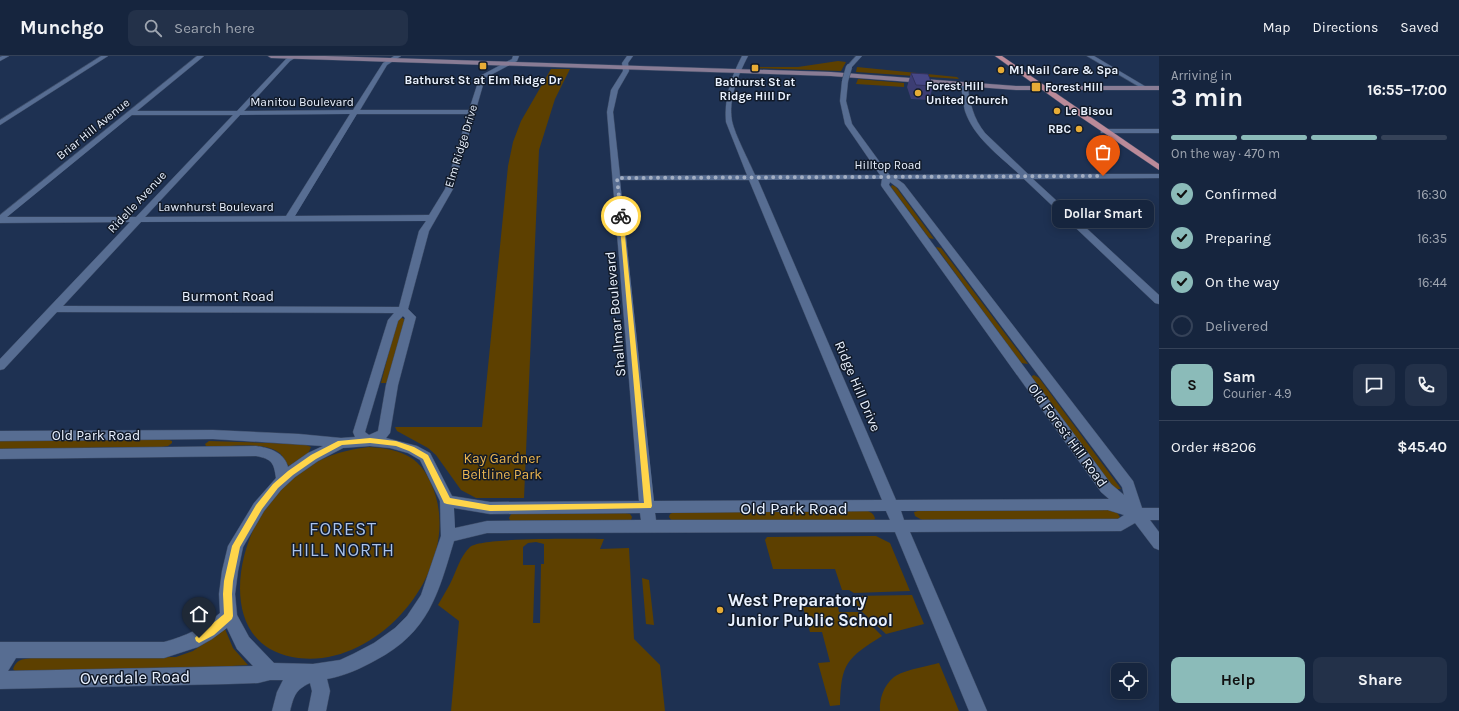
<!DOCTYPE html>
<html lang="en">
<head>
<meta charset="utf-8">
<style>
  body { margin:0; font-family:Karla,sans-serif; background:#233149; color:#f1f3f6; height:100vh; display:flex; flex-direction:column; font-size:15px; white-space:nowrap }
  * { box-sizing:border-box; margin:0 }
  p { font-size:13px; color:#9ea5b0 }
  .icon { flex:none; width:22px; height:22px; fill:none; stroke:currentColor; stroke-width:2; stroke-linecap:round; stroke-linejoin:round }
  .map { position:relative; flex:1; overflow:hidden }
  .panel { display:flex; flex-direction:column; background:#16253e; width:300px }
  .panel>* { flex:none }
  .tools { position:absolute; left:1111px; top:607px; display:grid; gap:8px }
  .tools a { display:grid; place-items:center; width:36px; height:36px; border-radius:8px; background:#16253e; box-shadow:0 2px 10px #0003,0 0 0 1px #354258; font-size:20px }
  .pin { position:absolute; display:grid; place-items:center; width:34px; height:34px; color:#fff; margin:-41px -17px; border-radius:50% 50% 50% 0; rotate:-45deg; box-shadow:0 0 4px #0007 }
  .pin .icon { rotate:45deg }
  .courier { position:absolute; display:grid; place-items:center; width:40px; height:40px; margin:-20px; border:3px solid #ffd54a; border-radius:50%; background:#fff; color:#222; box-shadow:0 1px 5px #0007 }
  .bubble { position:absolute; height:28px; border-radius:8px; background:#16253e; box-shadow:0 2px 10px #0003,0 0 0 1px #354258; font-size:13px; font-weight:700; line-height:28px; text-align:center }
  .overview em { font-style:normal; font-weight:700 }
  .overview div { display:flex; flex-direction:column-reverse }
  .overview { display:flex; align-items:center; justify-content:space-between; height:68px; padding:0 12px }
  h1 { font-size:26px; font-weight:700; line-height:30px }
  .bar { display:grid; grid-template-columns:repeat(4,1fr); gap:6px 4px; align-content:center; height:48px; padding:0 12px }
  .bar i { height:5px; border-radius:3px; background:#354258 }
  .bar .selected { background:#8bbbb9 }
  .bar p { grid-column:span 4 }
  .line { display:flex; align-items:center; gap:10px; padding:0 12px; border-top:1px solid #354258 }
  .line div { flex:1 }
  .round { display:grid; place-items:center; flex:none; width:42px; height:42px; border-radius:8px; background:#233149 }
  ol { padding:0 12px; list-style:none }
  li { display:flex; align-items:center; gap:12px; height:44px }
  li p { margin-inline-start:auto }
  li .icon { padding:4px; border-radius:50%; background:#8bbbb9; color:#111; stroke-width:4 }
  li:last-child { color:#9ea5b0 }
  li i { width:22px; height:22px; border:2px solid #354258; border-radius:50% }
  .action { display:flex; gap:8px; margin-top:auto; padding:8px 12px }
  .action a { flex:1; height:46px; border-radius:8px; background:#8bbbb9; color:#111; font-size:16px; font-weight:700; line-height:46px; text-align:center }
  .action a+a { background:#233149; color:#f1f3f6 }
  header { display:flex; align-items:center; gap:24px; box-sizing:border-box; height:56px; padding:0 20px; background:#16253e; border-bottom:1px solid #354258 }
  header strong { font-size:19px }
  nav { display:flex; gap:22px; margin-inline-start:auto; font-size:14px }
  .search { width:280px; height:36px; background:#233149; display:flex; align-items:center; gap:10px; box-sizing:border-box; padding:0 14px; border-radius:8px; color:#9ea5b0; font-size:15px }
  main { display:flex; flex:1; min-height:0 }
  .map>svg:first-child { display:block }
</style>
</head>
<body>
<header>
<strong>Munchgo</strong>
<div class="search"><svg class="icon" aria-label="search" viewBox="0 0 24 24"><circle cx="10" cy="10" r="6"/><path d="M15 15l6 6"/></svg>Search here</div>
<nav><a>Map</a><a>Directions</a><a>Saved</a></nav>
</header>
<main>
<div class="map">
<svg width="1159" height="655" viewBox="0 0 1159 655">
  <rect width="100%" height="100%" fill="#1e3152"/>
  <!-- green -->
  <g fill="#5d4000" fill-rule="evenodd">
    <polygon points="838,5 846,6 841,15 753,12 752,11 798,11"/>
    <polygon points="857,11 957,21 959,23 856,16"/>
    <polygon points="551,13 570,13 555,43 539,94 524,442 476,442 461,434 436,399 428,392 397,375 395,371 482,371 508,110 513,86 521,65"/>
    <polygon points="858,23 904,27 904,31 856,28"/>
    <polygon points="892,129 896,131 934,183 929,182 891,131"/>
    <polygon points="936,191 941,192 1028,308 1021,307"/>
    <polygon points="401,261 405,264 388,327 381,327 397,264"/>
    <polygon points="1034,319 1039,322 1121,433 1116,433 1113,431 1032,322 1032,320"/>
    <polygon points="167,383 172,385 172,387 168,390 162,391 0,393 0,385"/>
    <path d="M209,385l95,3 7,3 -3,7 -19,12c-5,-4 -5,-11 -11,-14 -16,-11 -52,-4 -72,-6l-1,-2z"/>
    <path d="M369,391c15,1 31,3 44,12 12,9 19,24 23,38 22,78 -62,176 -144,160 -68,-13 -59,-96 -31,-142 7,-12 19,-24 29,-34 22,-21 50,-31 79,-34z"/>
    <polygon points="1111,454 1116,455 1120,461 1118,463 922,464 915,460 914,456 918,455"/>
    <path d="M868,455c4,2 6,3 7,8l-3,2h-200l-3,-4 1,-3 4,-2z"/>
    <polygon points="515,457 626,457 630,458 632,461 631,464 511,466 509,462 511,458"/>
    <polygon points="868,480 876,480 890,487 910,535 854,537 849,534 842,534 835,513 773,513 765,484 767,481"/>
    <path d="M604,483l-4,10 29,-1 5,91 26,26 5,46h-214l8,-90 -21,-16c4,-7 8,-14 12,-21 6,-12 10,-28 20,-37 10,-10 113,-8 134,-8zM536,486l8,2v20h-3l-1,59h-7l2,-58h-12v-18l5,-4z"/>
    <polygon points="642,522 649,524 654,569 646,568"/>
    <polygon points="912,539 924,568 886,578 858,552 854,540"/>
    <path d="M803,551h35l1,5h19l24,24c-35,22 -41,27 -42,69l-10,1 -12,-43 12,-1 -8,-30h-12z"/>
    <path d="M225,573l8,19 15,17 -64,4 -169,2 -2,-2c3,-9 9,-10 18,-11l145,-1 17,-6z"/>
    <path d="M939,607l20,48h-79c-1,-12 4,-26 14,-34 10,-7 34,-11 45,-14z"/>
  </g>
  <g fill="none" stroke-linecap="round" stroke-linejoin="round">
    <defs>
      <g id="street">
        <polygon points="2,0 9,0 0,5 0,1"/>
        <polygon points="101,0 108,0 0,69 0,64"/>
        <path d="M197,0h7l-67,55h100l49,-52 5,-3h7l-8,5 -46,50 109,-1 30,-47 11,-7h7l-14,9 -27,45h109l11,-34 32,-17 1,-3h6l-2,5 -32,17 -32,111 -24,42 -21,78 8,8 -18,68 -8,48 -4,5 31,8 13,7 22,43 38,6 149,-1 -32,-389 4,-22 12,-19 -1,-8 5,-7h6l-5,7 1,8 -11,19 -5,22 7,64 127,-1 -21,-53c-2,-24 5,-45 16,-66h6c-10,19 -20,43 -16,65 3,14 17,40 23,54h125l-35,-51 -5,-23 2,-20 3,-2 3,2 -2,20 6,23 35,48 3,3 129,-1c-19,-18 -45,-36 -54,-63 -2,-8 -3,-18 -4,-27l3,-2 3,2c3,19 6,34 18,49l43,41h131v4l-126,1 126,116v9l-4,-1 -131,-124h-127l7,5 229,297 9,27h17v12h-9l9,12v18l-5,-2 -19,-25 -14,8 -211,1 77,179h-18l-74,-179 -408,1 -33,8c-16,53 -25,91 -78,119 -16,9 -32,16 -49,19l3,12 -4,20h-18l4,-20 -2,-8c-15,7 -16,13 -20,28h-18l5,-19 6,-12h-13l-12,3 -29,1 -229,5v-47h164c22,-6 39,-14 56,-29l-1,-19 3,-23 6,-25 26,-43 22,-25c-2,-15 -4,-19 -20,-22l-256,3v-10l256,-3c14,2 28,6 32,21l20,-14 15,-7 -110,-7 -213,2v-10l213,-1 86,4 42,4 14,-1 -2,-5 35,-112 6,-7 -337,-1 -53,57 -4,1v-11l130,-137 -130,1v-8zM350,58l-64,102 -141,1 95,-102zM357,58h111l-23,75 -16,26 -134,1zM132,59h101l-97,102h-129zM882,123l-1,6 1,2 219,305 8,7 -213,1 -138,-320zM620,124h129l133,320 -228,1zM890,126l8,6 224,299 2,8 -13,-11 -222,-299zM426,165l-7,10 -20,76 -336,-1 78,-84zM403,260l2,2 -19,67 -8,46 -9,4 -4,-3 33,-111zM370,390l20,2 18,5 12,7 20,41 1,35 -20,59 -14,21 -12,12 -21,15 -21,11 -13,6 -27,4 -39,-1 -25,-26 -12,-22 -2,-21 3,-23 5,-24 21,-36 17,-21 14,-13 23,-16 25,-13zM454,452l36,6 150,-1 1,7 -154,1 -32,7zM1108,454l16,5 -6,4 -214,1 -3,-9zM886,455l4,9h-234l-1,-7zM227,572l10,21 16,17 -245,5 8,-13h148l34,-11 14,-8z"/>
        <polygon points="856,0 862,0 851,12 847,12 847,10"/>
        <polygon points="1087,0 1094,0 1148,32 1143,33"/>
        <rect x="1101" y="73" width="58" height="4"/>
      </g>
      <polygon id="secondary" points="268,0 325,0 831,16 1016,30 1159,30 1159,34 1016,34 831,20 271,2"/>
      <polygon id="primary" points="995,0 1002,0 1159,108 1159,114 1073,56"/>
    </defs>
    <!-- street casing -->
    <use href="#street" stroke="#3d4c67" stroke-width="1"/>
    <!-- secondary casing -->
    <use href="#secondary" stroke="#3d4c67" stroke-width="1"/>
    <!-- primary casing -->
    <use href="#primary" stroke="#3d4c67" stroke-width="1"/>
    <!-- street -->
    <use href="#street" fill="#576d92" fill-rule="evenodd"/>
    <!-- secondary -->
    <use href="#secondary" fill="#897c95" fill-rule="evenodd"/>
    <!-- primary -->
    <use href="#primary" fill="#bb8a99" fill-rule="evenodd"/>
    <defs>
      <polyline id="street-bridge" points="845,25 849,11"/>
    </defs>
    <!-- street-bridge casing -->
    <use href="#street-bridge" stroke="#3d4c67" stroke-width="7" stroke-linecap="butt"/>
    <!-- street-bridge -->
    <use href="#street-bridge" stroke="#576d92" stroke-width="6"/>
  </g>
  <!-- wall -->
  <polygon fill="#3c3d73" points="911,17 933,30 929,44 911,43 907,31"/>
  <!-- building -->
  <polygon fill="#464786" stroke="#31325e" points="911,17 928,18 933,30 916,29"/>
  <!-- route -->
  <path fill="#ffd54a" d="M619,159l4,1 29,290 -1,2 -161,3 -43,-7 -3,-1 -21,-44 -14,-8 -13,-5 -26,-3 -28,2 -26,14 -23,16 -15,13 -16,21 -22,38 -7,34 -1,13 1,22 -1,3 -18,16 -15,8 -3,-2 -1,-3c1,-2 25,-20 29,-24l-1,-20 1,-13 8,-35 24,-41 17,-21 15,-13 23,-16 27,-14 32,-3 26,3 18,6 14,8 22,43 40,7 154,-2z"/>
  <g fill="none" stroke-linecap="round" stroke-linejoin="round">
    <!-- done -->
    <polyline stroke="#a3aec2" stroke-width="4" stroke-dasharray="0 7.2" points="621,160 617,122 1103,120"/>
  </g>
  <!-- markers -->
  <g fill="#e7ac36" stroke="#111a29" stroke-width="1.5">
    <rect x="479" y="6" width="8" height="8" rx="2"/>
    <rect x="751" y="8" width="8" height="8" rx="2"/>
    <circle cx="1001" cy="14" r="4"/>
    <rect x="1031" y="26" width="10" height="10" rx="2"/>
    <circle cx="918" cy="37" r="4"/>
    <circle cx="1057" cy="55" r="4"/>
    <circle cx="1079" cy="73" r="4"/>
    <circle cx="720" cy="554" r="4"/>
  </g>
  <g text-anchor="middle" stroke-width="3" stroke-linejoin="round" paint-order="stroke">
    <!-- far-poi labels -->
    <g font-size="12" font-weight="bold" fill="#eaf2ff" stroke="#111a29" text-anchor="start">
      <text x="1009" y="18">M1 Nail Care &amp; Spa</text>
      <text x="483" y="28" text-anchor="middle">Bathurst St at Elm Ridge Dr</text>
      <text x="755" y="30" text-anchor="middle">Bathurst St at<tspan x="755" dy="14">Ridge Hill Dr</tspan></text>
      <text x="926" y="34">Forest Hill<tspan x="926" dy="14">United Church</tspan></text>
      <text x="1045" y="35">Forest Hill</text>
      <text x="1065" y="59">Le Bisou</text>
      <text x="1071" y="77" text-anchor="end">RBC</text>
    </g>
    <!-- far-street labels -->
    <g font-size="12" fill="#eaf2ff" stroke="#111a29">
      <text x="302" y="50">Manitou Boulevard</text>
      <text transform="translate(93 73) rotate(-39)" y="4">Briar Hill Avenue</text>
      <text transform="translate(461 90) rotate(-73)" y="4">Elm Ridge Drive</text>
      <text x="888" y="113">Hilltop Road</text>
      <text transform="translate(137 146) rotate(-47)" y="4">Ridelle Avenue</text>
      <text x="216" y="155">Lawnhurst Boulevard</text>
    </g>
    <!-- street labels -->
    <g font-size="14" fill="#eaf2ff" stroke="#111a29">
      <text x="228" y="245">Burmont Road</text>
      <text transform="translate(615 258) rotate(-95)" y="5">Shallmar Boulevard</text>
      <text transform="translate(858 330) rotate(67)" y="5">Ridge Hill Drive</text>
      <text x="96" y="384">Old Park Road</text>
      <text transform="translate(1068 379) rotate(54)" y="5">Old Forest Hill Road</text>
    </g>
    <!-- park labels -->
    <g font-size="14" fill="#ebb550" stroke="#111a29">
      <text x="502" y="407">Kay Gardner<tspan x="502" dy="16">Beltline Park</tspan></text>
    </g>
    <!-- near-street labels -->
    <g font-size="17" fill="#eaf2ff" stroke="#111a29">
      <text x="794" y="458">Old Park Road</text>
      <text transform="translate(135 621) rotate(-1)" y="6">Overdale Road</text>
    </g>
    <!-- near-poi labels -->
    <g font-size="17" font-weight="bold" fill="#eaf2ff" stroke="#111a29" text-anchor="start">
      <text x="728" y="550">West Preparatory<tspan x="728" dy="20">Junior Public School</tspan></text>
    </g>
    <!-- near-neighbourhood labels -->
    <g font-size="18" letter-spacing="1" fill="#a9c2eb" stroke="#111a29">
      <text x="343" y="479">FOREST<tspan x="343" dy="21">HILL NORTH</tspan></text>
    </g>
  </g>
</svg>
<div class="tools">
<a><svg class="icon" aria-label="locate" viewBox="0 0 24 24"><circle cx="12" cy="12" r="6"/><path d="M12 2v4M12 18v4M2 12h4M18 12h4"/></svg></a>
</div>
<div class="pin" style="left:1103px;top:120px;background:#ea580c"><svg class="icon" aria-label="bag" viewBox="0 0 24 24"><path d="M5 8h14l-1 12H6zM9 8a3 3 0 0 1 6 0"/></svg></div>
<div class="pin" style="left:199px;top:582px;background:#1f2937"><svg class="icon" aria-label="home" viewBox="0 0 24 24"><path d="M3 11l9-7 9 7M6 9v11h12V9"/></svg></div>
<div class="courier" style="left:621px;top:160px"><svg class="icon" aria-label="bike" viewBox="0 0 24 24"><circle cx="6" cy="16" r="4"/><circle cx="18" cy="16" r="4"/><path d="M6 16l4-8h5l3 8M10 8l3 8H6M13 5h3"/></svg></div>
<div class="bubble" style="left:1052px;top:144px;width:102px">Dollar Smart</div>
</div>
<section class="panel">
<div class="overview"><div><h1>3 min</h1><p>Arriving in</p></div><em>16:55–17:00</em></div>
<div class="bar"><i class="selected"></i><i class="selected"></i><i class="selected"></i><i></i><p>On the way · 470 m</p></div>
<ol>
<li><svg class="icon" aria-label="check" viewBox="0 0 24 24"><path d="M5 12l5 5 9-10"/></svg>Confirmed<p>16:30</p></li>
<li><svg class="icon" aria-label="check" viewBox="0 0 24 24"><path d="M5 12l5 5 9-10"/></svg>Preparing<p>16:35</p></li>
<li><svg class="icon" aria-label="check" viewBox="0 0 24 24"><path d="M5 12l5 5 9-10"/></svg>On the way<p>16:44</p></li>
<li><i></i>Delivered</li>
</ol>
<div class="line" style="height:72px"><b class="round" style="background:#8bbbb9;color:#111">S</b><div><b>Sam</b><p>Courier · 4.9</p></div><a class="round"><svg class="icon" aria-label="chat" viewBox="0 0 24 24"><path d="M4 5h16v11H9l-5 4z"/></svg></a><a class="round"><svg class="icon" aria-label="phone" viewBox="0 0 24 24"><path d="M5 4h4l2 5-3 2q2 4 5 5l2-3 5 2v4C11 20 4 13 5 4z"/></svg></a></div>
<div class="line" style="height:52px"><div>Order #8206</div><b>$45.40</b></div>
<div class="action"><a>Help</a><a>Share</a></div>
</section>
</main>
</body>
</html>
